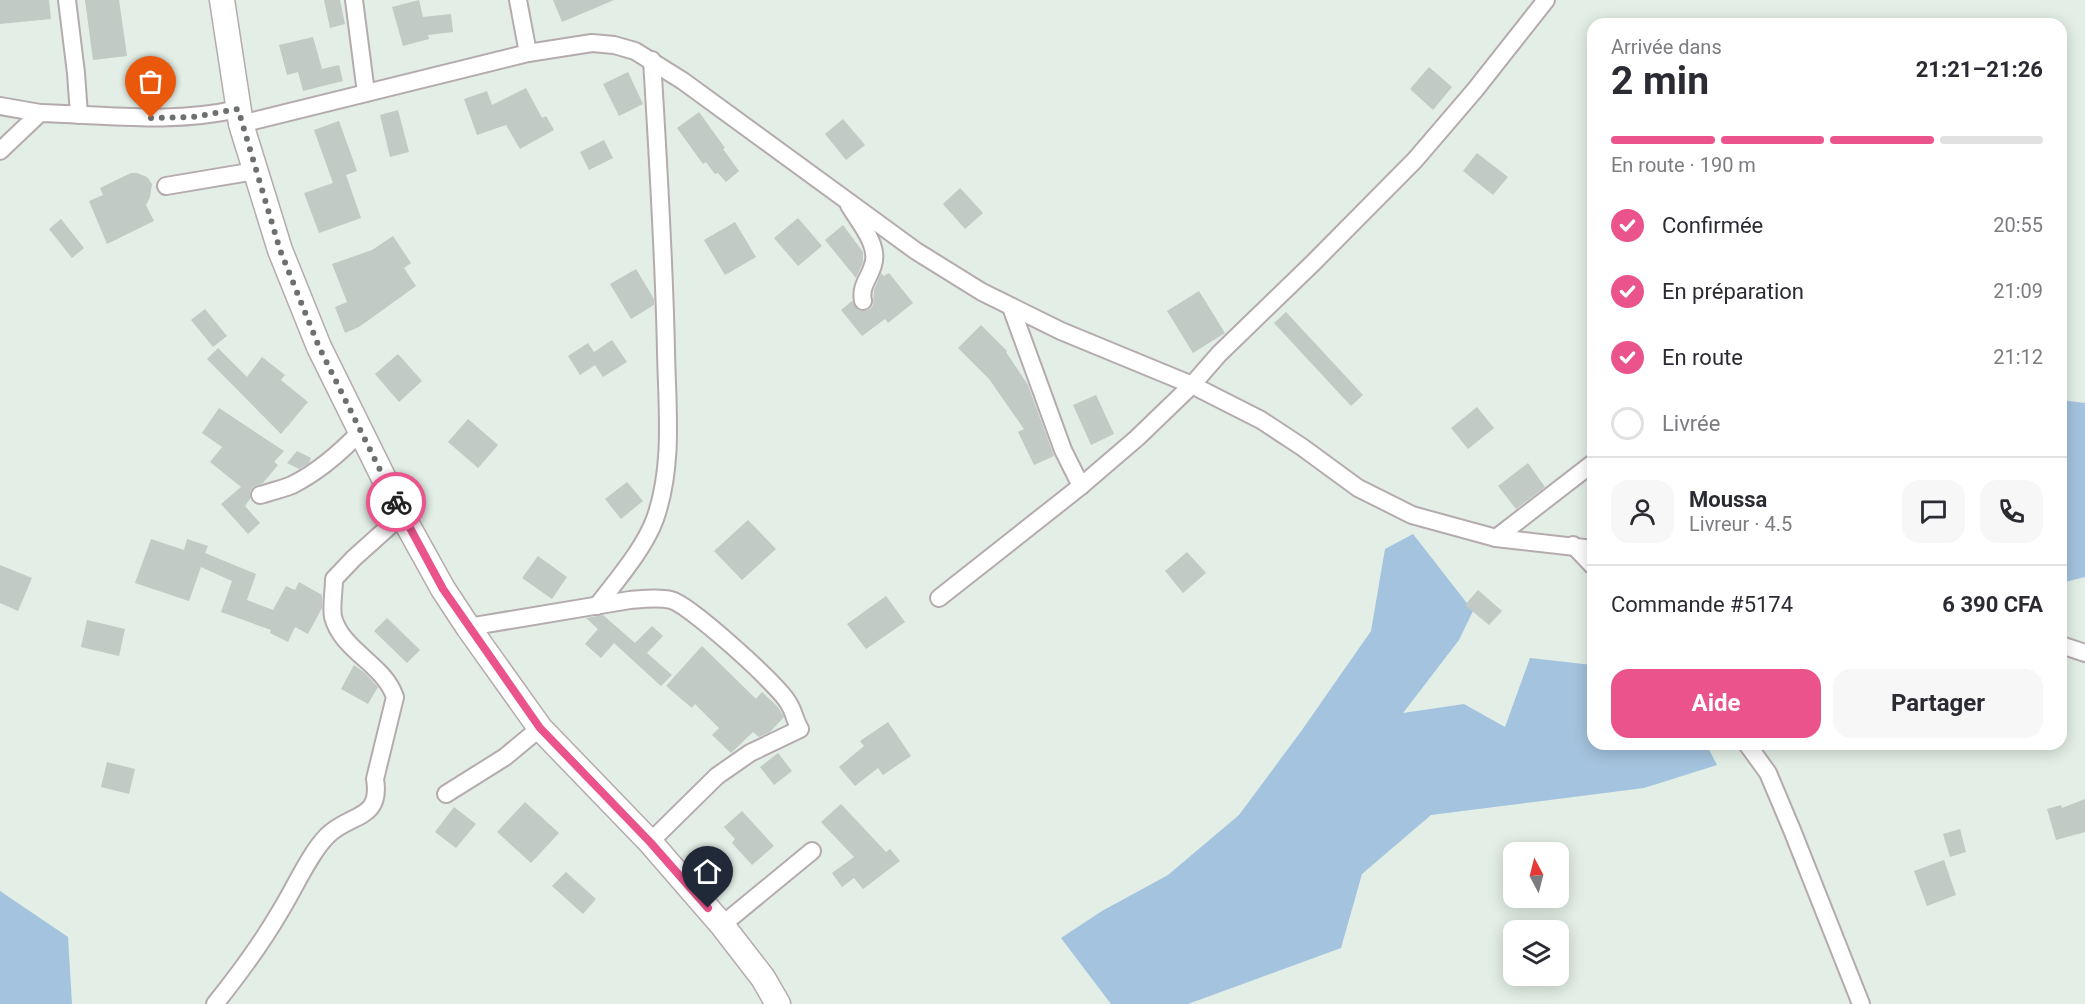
<!DOCTYPE html>
<html lang="fr">
<head>
<meta charset="utf-8">
<style>
  body { margin:0; font-family:Roboto,sans-serif; background:#f7f7f7; color:#2b2b33; height:100vh; display:flex; flex-direction:column; font-size:22px; white-space:nowrap }
  * { box-sizing:border-box; margin:0 }
  p { font-size:20px; color:#7c7c81 }
  .icon { flex:none; width:33px; height:33px; fill:none; stroke:currentColor; stroke-width:2; stroke-linecap:round; stroke-linejoin:round }
  .map { position:relative; flex:1; overflow:hidden }
  .details { position:absolute; left:1587px; top:18px; width:480px; height:732px; display:flex; flex-direction:column; background:#fff; border-radius:18px; box-shadow:0 3px 15px #0003 }
  .details>* { flex:none }
  .needle { width:39px; rotate:353deg }
  .buttons { position:absolute; left:1503px; top:842px; display:grid; gap:12px }
  .buttons a { display:grid; place-items:center; width:66px; height:66px; border-radius:12px; background:#fff; box-shadow:0 3px 15px #0003; font-size:30px }
  .pin { position:absolute; display:grid; place-items:center; width:51px; height:51px; color:#fff; margin:-62px -26px; border-radius:50% 50% 50% 0; rotate:-45deg; box-shadow:0 0 6px #0007 }
  .pin .icon { rotate:45deg }
  .courier { position:absolute; display:grid; place-items:center; width:60px; height:60px; margin:-30px; border:4px solid #ea538c; border-radius:50%; background:#fff; color:#222; box-shadow:0 2px 8px #0007 }
  .head em { font-style:normal; font-weight:700 }
  .head div { display:flex; flex-direction:column-reverse }
  .head { display:flex; align-items:center; justify-content:space-between; height:102px; padding:0 24px }
  h1 { font-size:39px; font-weight:700; line-height:45px }
  .bar { display:grid; grid-template-columns:repeat(4,1fr); gap:9px 6px; align-content:center; height:72px; padding:0 24px }
  .bar i { height:8px; border-radius:4px; background:#e1e1e2 }
  .bar .current { background:#ea538c }
  .bar p { grid-column:span 4 }
  .line { display:flex; align-items:center; gap:15px; padding:0 24px; border-top:2px solid #e1e1e2 }
  .line div { flex:1 }
  .round { display:grid; place-items:center; flex:none; width:63px; height:63px; border-radius:18px; background:#f7f7f7 }
  ol { padding:0 24px; list-style:none }
  li { display:flex; align-items:center; gap:18px; height:66px }
  li p { margin-inline-start:auto }
  li .icon { padding:6px; border-radius:50%; background:#ea538c; color:#fff; stroke-width:4 }
  li:last-child { color:#7c7c81 }
  li i { width:33px; height:33px; border:3px solid #e1e1e2; border-radius:50% }
  .primary-button { display:flex; gap:12px; margin-top:auto; padding:12px 24px }
  .primary-button a { flex:1; height:69px; border-radius:18px; background:#ea538c; color:#fff; font-size:24px; font-weight:700; line-height:69px; text-align:center }
  .primary-button a+a { background:#f7f7f7; color:#2b2b33 }
  .map>svg:first-child { display:block }
</style>
</head>
<body>
<div class="map">
<svg width="2085" height="1004" viewBox="0 0 2085 1004">
  <rect width="100%" height="100%" fill="#e2eee6"/>
  <!-- green -->
  <g fill="#a4c3de">
    <polygon points="2061,400 2085,403 2085,577 2061,583"/>
    <polygon points="1413,534 1473,611 1459,640 1403,713 1464,704 1505,727 1530,658 1593,665 1593,744 1706,744 1717,765 1644,788 1431,815 1362,874 1341,948 1188,1004 1111,1004 1061,938 1102,911 1168,875 1239,815 1302,730 1371,631 1385,549"/>
    <polygon points="0,891 68,937 72,1004 0,1004"/>
  </g>
  <!-- building -->
  <g fill="#c1cac4">
    <polygon points="0,0 49,0 51,19 0,24"/>
    <polygon points="85,0 119,0 127,56 93,60"/>
    <polygon points="324,0 340,0 345,24 330,28"/>
    <polygon points="419,0 423,17 451,14 453,32 428,35 429,39 403,46 392,7"/>
    <polygon points="553,0 614,0 562,22"/>
    <polygon points="313,37 322,69 339,65 343,81 303,91 298,72 287,75 279,45"/>
    <polygon points="1429,67 1452,87 1433,110 1410,89"/>
    <polygon points="628,72 643,104 619,116 603,84"/>
    <polygon points="526,88 542,118 546,116 554,130 520,149 506,125 477,135 464,99 487,91 492,105"/>
    <polygon points="398,110 409,152 390,157 380,115"/>
    <polygon points="699,112 725,148 723,149 739,171 726,182 718,173 715,174 706,162 703,164 677,128"/>
    <polygon points="843,119 865,145 846,160 825,134"/>
    <polygon points="339,121 357,171 346,175 361,218 319,233 304,193 333,183 314,130"/>
    <polygon points="604,140 613,158 589,170 580,152"/>
    <polygon points="1477,153 1508,177 1493,195 1463,171"/>
    <polygon points="131,173 137,173 147,177 152,184 150,197 146,205 154,221 107,244 89,201 103,195 100,188"/>
    <polygon points="960,188 983,213 965,229 943,204"/>
    <polygon points="798,218 822,246 798,266 774,238"/>
    <polygon points="61,219 84,248 72,258 49,229"/>
    <polygon points="735,222 756,257 725,275 704,240"/>
    <polygon points="843,225 863,252 863,262 856,278 825,240"/>
    <polygon points="393,236 411,263 404,268 416,286 359,327 345,333 335,307 347,302 332,264 372,250"/>
    <polygon points="636,269 654,299 654,305 631,319 610,284"/>
    <polygon points="881,273 884,276 889,273 913,303 888,323 885,319 862,336 841,310 852,301 858,310 864,311 870,309 873,305 874,290"/>
    <polygon points="1199,291 1225,333 1193,353 1167,311"/>
    <polygon points="205,309 227,336 213,347 191,320"/>
    <polygon points="1286,312 1363,395 1351,406 1274,323"/>
    <polygon points="981,325 1007,351 1006,352 1028,385 1054,456 1034,465 1018,432 1024,429 989,379 958,348"/>
    <polygon points="612,340 627,362 603,377 595,365 580,375 568,356 588,343 594,352"/>
    <polygon points="218,348 247,377 262,357 285,375 281,380 308,402 281,434 207,359"/>
    <polygon points="398,354 422,381 399,402 375,374"/>
    <polygon points="1096,395 1114,434 1091,445 1073,405"/>
    <polygon points="1477,407 1494,428 1468,449 1451,428"/>
    <polygon points="219,408 284,451 274,462 278,465 263,483 253,487 250,492 250,499 245,506 260,523 248,534 221,504 241,487 210,462 222,447 202,433"/>
    <polygon points="468,419 498,445 478,468 448,442"/>
    <polygon points="297,451 311,458 309,463 299,469 287,463"/>
    <polygon points="1528,463 1545,487 1516,509 1498,486"/>
    <polygon points="627,482 643,501 621,519 605,499"/>
    <polygon points="748,520 776,549 742,580 714,551"/>
    <polygon points="151,539 184,550 187,539 208,546 205,553 256,574 247,600 273,610 286,586 295,590 299,582 322,595 322,608 308,634 295,627 288,642 270,633 271,630 221,612 232,581 201,567 189,601 135,583"/>
    <polygon points="1187,552 1206,573 1183,593 1165,571"/>
    <polygon points="538,556 567,577 552,599 522,578"/>
    <polygon points="0,565 32,578 18,611 0,603"/>
    <polygon points="1478,590 1502,611 1489,625 1465,605"/>
    <polygon points="886,596 905,622 866,649 847,624"/>
    <polygon points="603,615 635,643 652,626 663,636 647,653 672,675 661,686 614,643 601,658 585,644 598,629 586,618"/>
    <polygon points="387,618 420,650 407,663 374,631"/>
    <polygon points="87,620 125,629 119,656 81,647"/>
    <polygon points="702,646 756,699 762,692 778,707 784,717 770,732 759,737 753,732 731,753 712,735 719,728 695,704 692,708 666,686"/>
    <polygon points="354,665 366,674 378,687 368,704 341,689"/>
    <polygon points="888,722 911,756 883,775 878,768 855,786 839,767 864,746 860,741"/>
    <polygon points="778,753 792,771 774,785 760,767"/>
    <polygon points="107,762 135,769 129,794 101,787"/>
    <polygon points="2085,799 2085,832 2056,840 2047,809 2061,805 2062,808"/>
    <polygon points="525,802 559,833 531,863 497,832"/>
    <polygon points="841,804 886,852 890,849 900,861 863,889 854,878 842,887 832,873 854,857 821,822"/>
    <polygon points="454,807 476,824 456,848 435,832"/>
    <polygon points="742,811 774,846 752,865 732,843 735,839 724,827"/>
    <polygon points="1960,829 1966,852 1950,857 1943,834"/>
    <polygon points="1944,860 1956,895 1927,906 1914,871"/>
    <polygon points="566,872 596,899 583,914 552,886"/>
  </g>
  <g fill="none" stroke-linecap="round" stroke-linejoin="round">
    <defs>
      <g id="minor">
        <polyline points="67,0 76,73 79,115"/>
        <polyline points="354,0 366,93"/>
        <polyline points="518,0 528,53"/>
        <polyline points="0,106 40,113"/>
        <polyline points="241,124 528,53 592,43 614,45 635,51 683,81 916,251 982,292 1061,331 1192,385 1261,420 1302,447 1358,488 1412,515 1496,538 1593,549"/>
        <path d="M0,151l40,-38c66,2 133,11 198,-4"/>
        <polyline points="166,186 255,171"/>
        <path d="M849,205c9,16 31,40 24,60 -4,14 -13,21 -10,36"/>
        <polyline points="1011,307 1063,450 1081,486"/>
        <path d="M260,495c10,-3 22,-6 32,-10 26,-13 48,-32 68,-53"/>
        <polyline points="1496,538 1593,463"/>
        <polyline points="1573,545 1593,566"/>
        <polyline points="939,598 1081,486 1137,438 1192,385 1219,354 1313,263 1415,160 1475,90 1546,0"/>
        <path d="M597,606c19,-25 47,-57 58,-87 19,-54 12,-112 11,-168 -2,-97 -8,-194 -14,-291"/>
        <path d="M468,627l162,-27c13,-1 28,-3 41,0 18,4 110,87 118,104 5,8 6,17 11,25l-50,24 -33,23 -67,66"/>
        <polyline points="2061,645 2085,653"/>
        <polyline points="1747,744 1768,773 1792,830 1861,1004"/>
        <polyline points="446,794 505,757 540,728"/>
        <polyline points="722,925 812,851"/>
        <path d="M215,1004c24,-30 47,-61 66,-94 13,-21 29,-57 46,-74 22,-23 55,-15 48,-57l20,-82c-11,-33 -53,-46 -62,-80 -2,-11 1,-26 1,-38l20,-21 48,-43"/>
      </g>
      <polyline id="secondary" points="222,0 241,124 280,250 319,347 402,515 443,589 468,627 540,728 650,842 722,925 763,978 778,1004"/>
    </defs>
    <!-- minor casing -->
    <use href="#minor" stroke="#b5abaf" stroke-width="20"/>
    <!-- secondary casing -->
    <use href="#secondary" stroke="#b5abaf" stroke-width="27"/>
    <!-- minor -->
    <use href="#minor" stroke="#fff" stroke-width="16"/>
    <!-- secondary -->
    <use href="#secondary" stroke="#fff" stroke-width="24"/>
  </g>
  <g fill="none" stroke-linecap="round" stroke-linejoin="round">
    <!-- done -->
    <polyline stroke="#6d716e" stroke-width="6" stroke-dasharray="0 10.8" points="151,118 193,117 238,109 280,250 319,347 396,502"/>
    <!-- route -->
    <polyline stroke="#ea538c" stroke-width="8" points="396,502 443,589 540,728 650,842 708,908"/>
  </g>
</svg>
<div class="buttons">
<a><svg class="needle" viewBox="-14 -14 28 28"><path d="M0-13l5 13h-10z" fill="#e53935"/><path d="M0 13l5-13h-10z" fill="#7c7c81"/></svg></a>
<a><svg class="icon" aria-label="layers" viewBox="0 0 24 24"><path d="M12 4l9 5-9 5-9-5zM3 14l9 5 9-5"/></svg></a>
</div>
<div class="pin" style="left:151px;top:118px;background:#ea580c"><svg class="icon" aria-label="bag" viewBox="0 0 24 24"><path d="M5 8h14l-1 12H6zM9 8a3 3 0 0 1 6 0"/></svg></div>
<div class="pin" style="left:708px;top:908px;background:#1f2937"><svg class="icon" aria-label="home" viewBox="0 0 24 24"><path d="M3 11l9-7 9 7M6 9v11h12V9"/></svg></div>
<div class="courier" style="left:396px;top:502px"><svg class="icon" aria-label="bike" viewBox="0 0 24 24"><circle cx="6" cy="16" r="4"/><circle cx="18" cy="16" r="4"/><path d="M6 16l4-8h5l3 8M10 8l3 8H6M13 5h3"/></svg></div>
<section class="details">
<div class="head"><div><h1>2 min</h1><p>Arrivée dans</p></div><em>21:21–21:26</em></div>
<div class="bar"><i class="current"></i><i class="current"></i><i class="current"></i><i></i><p>En route · 190 m</p></div>
<ol>
<li><svg class="icon" aria-label="check" viewBox="0 0 24 24"><path d="M5 12l5 5 9-10"/></svg>Confirmée<p>20:55</p></li>
<li><svg class="icon" aria-label="check" viewBox="0 0 24 24"><path d="M5 12l5 5 9-10"/></svg>En préparation<p>21:09</p></li>
<li><svg class="icon" aria-label="check" viewBox="0 0 24 24"><path d="M5 12l5 5 9-10"/></svg>En route<p>21:12</p></li>
<li><i></i>Livrée</li>
</ol>
<div class="line" style="height:108px"><a class="round"><svg class="icon" aria-label="person" viewBox="0 0 24 24"><circle cx="12" cy="8" r="4"/><path d="M4 21q1-7 8-7t8 7"/></svg></a><div><b>Moussa</b><p>Livreur · 4.5</p></div><a class="round"><svg class="icon" aria-label="chat" viewBox="0 0 24 24"><path d="M4 5h16v11H9l-5 4z"/></svg></a><a class="round"><svg class="icon" aria-label="phone" viewBox="0 0 24 24"><path d="M5 4h4l2 5-3 2q2 4 5 5l2-3 5 2v4C11 20 4 13 5 4z"/></svg></a></div>
<div class="line" style="height:78px"><div>Commande #5174</div><b>6 390 CFA</b></div>
<div class="primary-button"><a>Aide</a><a>Partager</a></div>
</section>
</div>
</body>
</html>
